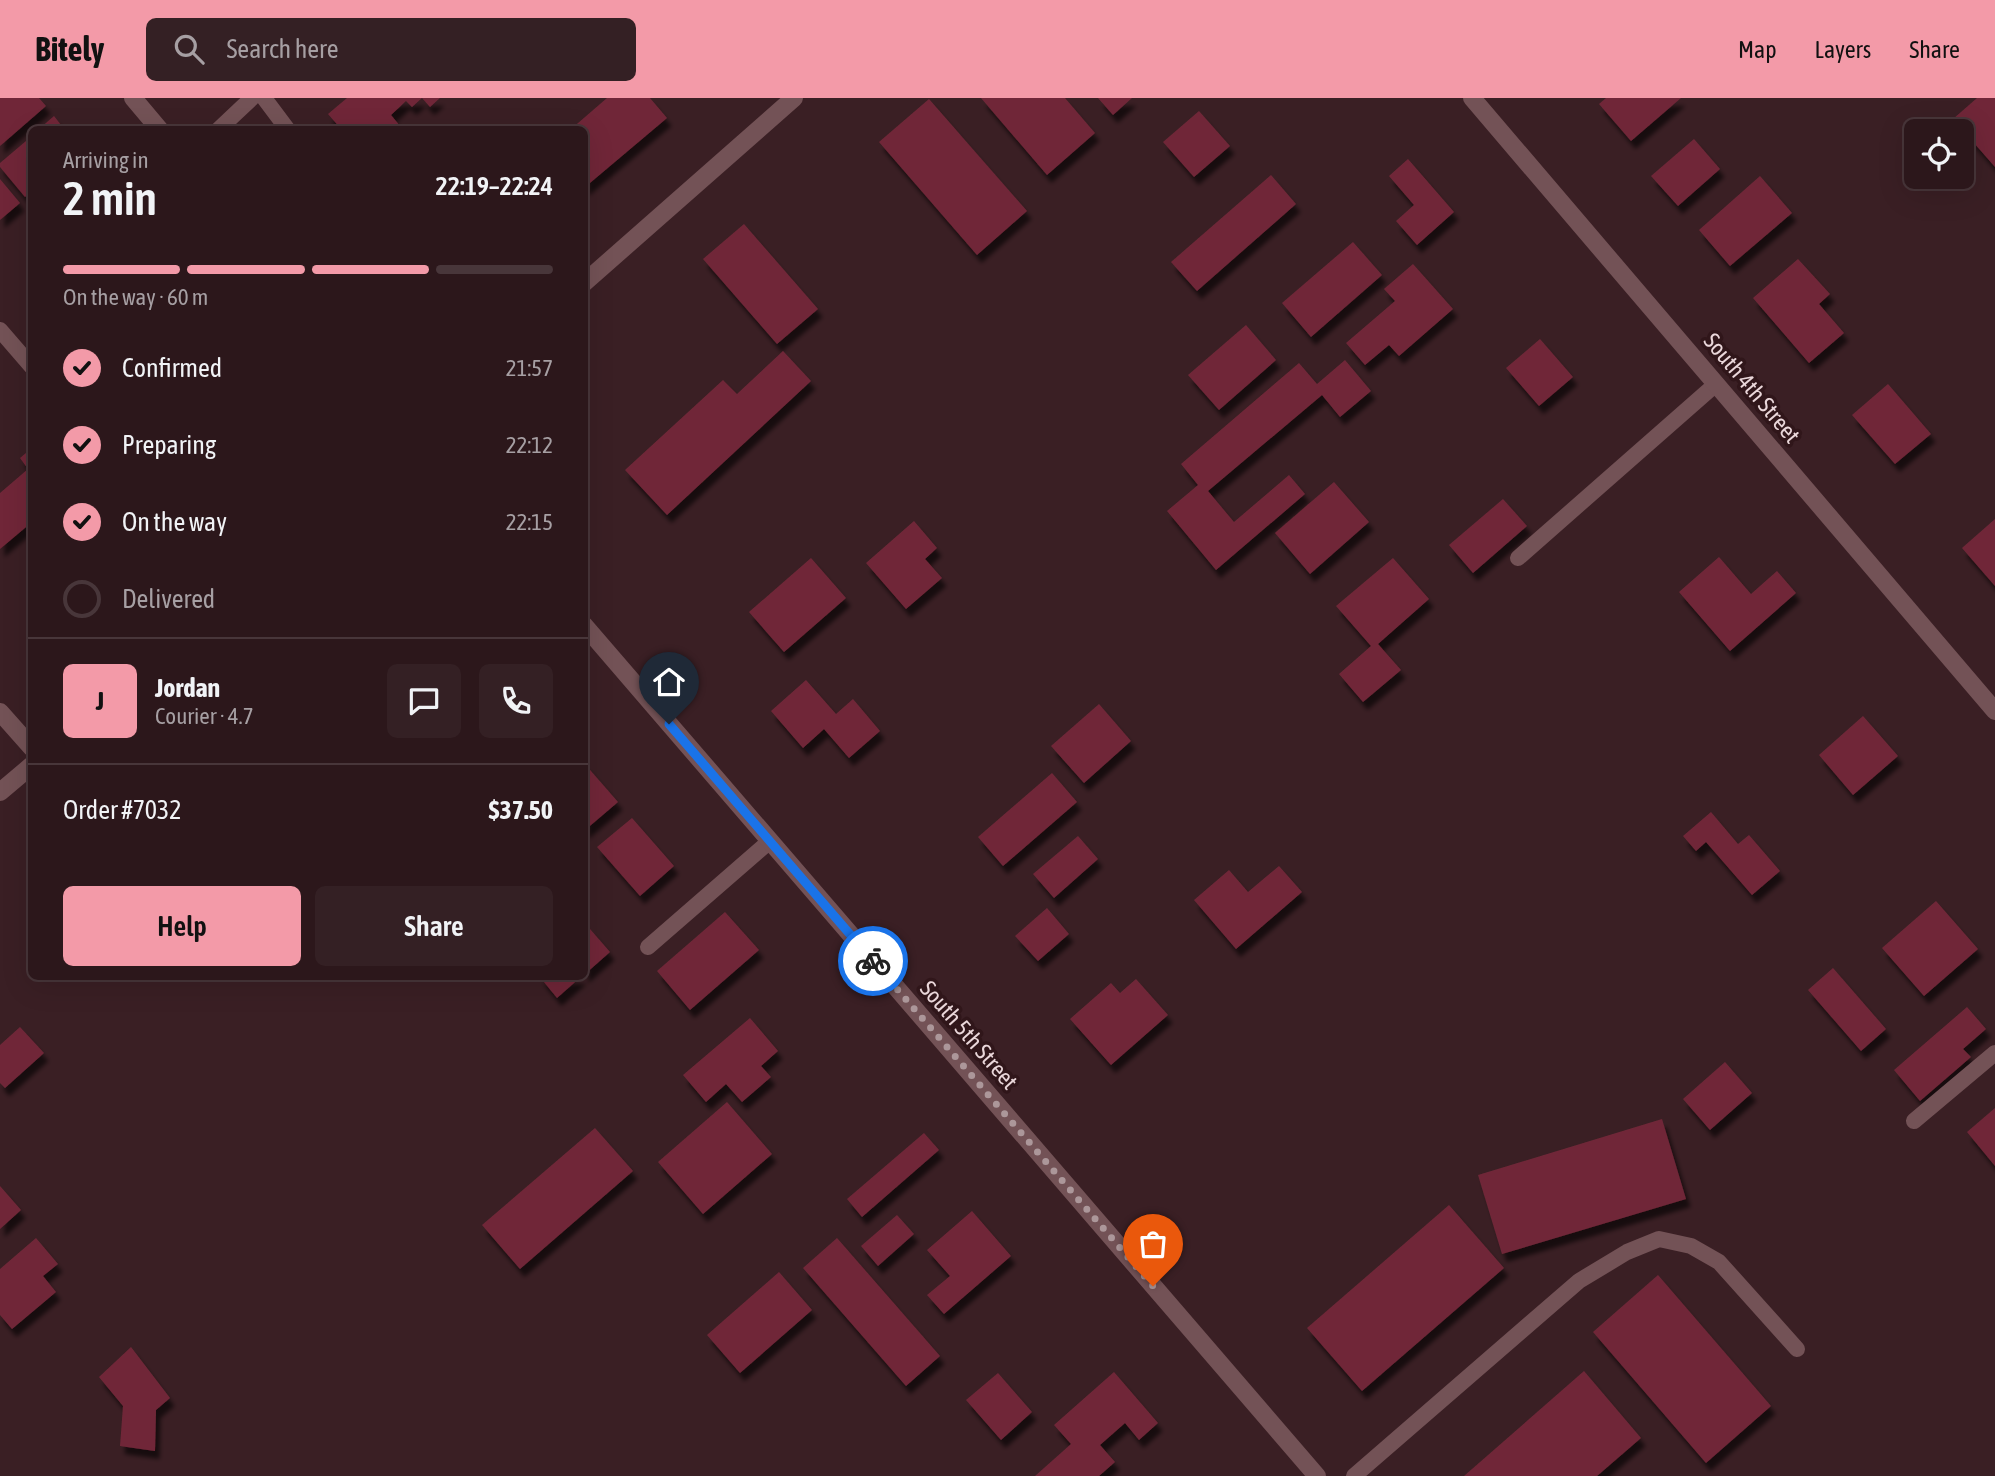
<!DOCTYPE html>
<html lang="en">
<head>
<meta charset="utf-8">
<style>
  body { margin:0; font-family:"Asap Condensed",sans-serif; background:#342024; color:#f1f3f6; height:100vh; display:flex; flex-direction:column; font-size:26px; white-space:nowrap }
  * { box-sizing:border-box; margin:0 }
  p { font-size:23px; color:#a69fa3 }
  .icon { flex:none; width:38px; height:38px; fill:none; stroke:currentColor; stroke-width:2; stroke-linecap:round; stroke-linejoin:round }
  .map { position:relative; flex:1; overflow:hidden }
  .side { position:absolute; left:28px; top:28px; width:560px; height:854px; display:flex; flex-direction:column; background:#2c171b; border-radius:10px; box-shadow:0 7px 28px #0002,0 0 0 2px #48363a }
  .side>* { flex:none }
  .tools { position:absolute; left:1904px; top:21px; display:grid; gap:14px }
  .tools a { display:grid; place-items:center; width:70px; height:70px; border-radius:10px; background:#2c171b; box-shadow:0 7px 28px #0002,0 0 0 2px #48363a; font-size:35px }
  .pin { position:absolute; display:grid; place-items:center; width:60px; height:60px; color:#fff; margin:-72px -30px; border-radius:50% 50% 50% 0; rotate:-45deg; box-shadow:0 0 7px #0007 }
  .pin .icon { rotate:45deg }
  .courier { position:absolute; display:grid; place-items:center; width:70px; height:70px; margin:-35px; border:5px solid #1a73e8; border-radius:50%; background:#fff; color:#222; box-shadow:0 2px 9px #0007 }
  .head em { font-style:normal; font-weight:600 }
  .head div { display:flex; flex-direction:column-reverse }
  .head { display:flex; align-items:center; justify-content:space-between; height:119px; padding:0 35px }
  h1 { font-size:46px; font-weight:600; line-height:52px }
  .bar { display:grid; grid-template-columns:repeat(4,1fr); gap:10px 7px; align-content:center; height:84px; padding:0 35px }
  .bar i { height:9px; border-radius:5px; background:#48363a }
  .bar .current { background:#f39aa8 }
  .bar p { grid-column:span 4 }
  .line { display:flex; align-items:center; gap:18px; padding:0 35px; border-top:2px solid #48363a }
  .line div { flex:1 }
  .round { display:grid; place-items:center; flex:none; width:74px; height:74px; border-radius:10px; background:#342024 }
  ol { padding:0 35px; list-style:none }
  li { display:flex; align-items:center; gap:21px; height:77px }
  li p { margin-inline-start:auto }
  li .icon { padding:7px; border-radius:50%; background:#f39aa8; color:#111; stroke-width:4 }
  li:last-child { color:#a69fa3 }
  li i { width:38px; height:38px; border:4px solid #48363a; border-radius:50% }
  .primary-button { display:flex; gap:14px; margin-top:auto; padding:14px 35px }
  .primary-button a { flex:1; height:80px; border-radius:10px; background:#f39aa8; color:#111; font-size:28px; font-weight:600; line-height:80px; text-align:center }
  .primary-button a+a { background:#342024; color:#f1f3f6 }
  header { display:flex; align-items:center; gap:42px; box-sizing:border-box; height:98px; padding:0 35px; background:#f39aa8; color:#111 }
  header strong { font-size:33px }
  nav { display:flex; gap:38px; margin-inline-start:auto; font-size:24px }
  .search { width:490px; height:63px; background:#342024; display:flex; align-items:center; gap:18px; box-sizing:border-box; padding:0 24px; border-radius:10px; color:#a69fa3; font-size:26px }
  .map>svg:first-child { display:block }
</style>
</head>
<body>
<header>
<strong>Bitely</strong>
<div class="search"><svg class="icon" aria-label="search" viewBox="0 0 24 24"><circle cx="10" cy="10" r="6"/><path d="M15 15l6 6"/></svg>Search here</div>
<nav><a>Map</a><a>Layers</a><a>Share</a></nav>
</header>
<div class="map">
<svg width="1995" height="1378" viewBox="0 0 1995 1378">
  <defs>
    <filter id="shadow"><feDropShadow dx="4.5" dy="8" stdDeviation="2" flood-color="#0009"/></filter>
  </defs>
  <rect width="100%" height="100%" fill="#3a1f24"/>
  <!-- building -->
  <g fill="#702838" filter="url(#shadow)">
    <polygon points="0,0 39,0 46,8 0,48"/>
    <polygon points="347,0 440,0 430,9 422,0 412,9 406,3 391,17 400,28 396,32 342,32 328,16"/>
    <polygon points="607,0 650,0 667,20 584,90 584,32 570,32"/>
    <polygon points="981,0 1065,0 1095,35 1047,77"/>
    <polygon points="1098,0 1132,0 1113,17"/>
    <polygon points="1606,0 1681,0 1631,43 1599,6"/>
    <polygon points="1977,0 1995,0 1995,69 1953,21"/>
    <polygon points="929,1 1027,113 977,157 879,44"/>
    <polygon points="1199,13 1230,48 1194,79 1163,44"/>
    <polygon points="54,18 65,32 38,32"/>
    <polygon points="32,38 32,93 25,99 0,69 0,65"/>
    <polygon points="1694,41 1720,71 1678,108 1651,78"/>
    <polygon points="1408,61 1454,114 1417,147 1396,123 1414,107 1389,78"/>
    <polygon points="1271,77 1296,106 1197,193 1171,164"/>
    <polygon points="1760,78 1792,115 1730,168 1699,132"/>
    <polygon points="0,81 20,105 0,122"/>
    <polygon points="744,126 818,211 777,246 703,161"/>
    <polygon points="1353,144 1382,177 1311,239 1282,205"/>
    <polygon points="1798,161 1830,196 1819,206 1844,235 1809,265 1753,200"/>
    <polygon points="1413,166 1453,211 1399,258 1389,247 1365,267 1346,245 1395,203 1384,191"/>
    <polygon points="1246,227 1276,262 1219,312 1188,277"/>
    <polygon points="1540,241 1573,279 1539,308 1506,270"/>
    <polygon points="783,253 811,283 667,417 625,372 723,282 737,296"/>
    <polygon points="1345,262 1371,293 1340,319 1322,297 1208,393 1234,424 1289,377 1305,396 1216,472 1167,413 1198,387 1181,366 1299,265 1317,286"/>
    <polygon points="1888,286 1931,336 1895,366 1852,317"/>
    <polygon points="32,350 32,424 0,451 0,395 28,371 20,360"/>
    <polygon points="1334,384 1369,424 1310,476 1275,435"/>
    <polygon points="1503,401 1527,428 1473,475 1449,447"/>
    <polygon points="1995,421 1995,488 1962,450"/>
    <polygon points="914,423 937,450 925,461 942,480 906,511 866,465"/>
    <polygon points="1719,459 1751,496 1777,473 1796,495 1730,553 1679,494"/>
    <polygon points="811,460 846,500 784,554 749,514"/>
    <polygon points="1393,460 1429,501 1378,546 1401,572 1363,604 1339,576 1371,548 1336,508"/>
    <polygon points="806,582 836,616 853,601 880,633 849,660 824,631 803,650 771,613"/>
    <polygon points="1099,606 1131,643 1084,685 1051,648"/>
    <polygon points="1863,618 1898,658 1853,697 1819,657"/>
    <polygon points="584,665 618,704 584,733"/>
    <polygon points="1052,675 1077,704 1003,768 978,739"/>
    <polygon points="1711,714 1738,746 1749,737 1780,773 1752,797 1706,744 1696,753 1683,738"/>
    <polygon points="632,720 674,768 640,798 597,749"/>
    <polygon points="1078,738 1098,761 1054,800 1033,776"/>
    <polygon points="1279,768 1302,794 1236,851 1194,802 1229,772 1248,794"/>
    <polygon points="1936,803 1978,851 1924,898 1882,850"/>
    <polygon points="1047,810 1069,836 1038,863 1015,838"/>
    <polygon points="725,814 759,852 690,912 657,873"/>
    <polygon points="590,831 610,854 584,877 584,835"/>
    <polygon points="1833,870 1886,931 1861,953 1808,892"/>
    <polygon points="539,878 582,878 557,900"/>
    <polygon points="1136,881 1168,917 1111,967 1070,921 1111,885 1120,895"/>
    <polygon points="1967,909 1986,931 1963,951 1971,959 1920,1003 1894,972"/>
    <polygon points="750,920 778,953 761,968 771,979 742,1004 726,986 706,1004 683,977"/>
    <polygon points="20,929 44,955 5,990 0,985 0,947"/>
    <polygon points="1725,964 1752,995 1710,1032 1683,1001"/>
    <polygon points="727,1004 772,1056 703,1116 658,1064"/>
    <polygon points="1995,1010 1995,1068 1967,1034"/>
    <polygon points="1662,1021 1686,1101 1502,1156 1478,1077"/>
    <polygon points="595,1030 633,1073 520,1171 482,1127"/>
    <polygon points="924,1035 939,1052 862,1119 847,1101"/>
    <polygon points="0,1088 21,1112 0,1131"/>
    <polygon points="1449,1107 1504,1170 1362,1293 1307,1230"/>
    <polygon points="972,1113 1011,1158 944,1216 927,1197 950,1178 927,1152"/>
    <polygon points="897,1117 914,1136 878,1168 861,1148"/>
    <polygon points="36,1140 58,1166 43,1178 56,1194 12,1231 0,1217 0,1171"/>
    <polygon points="837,1140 940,1258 906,1288 803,1170"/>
    <polygon points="779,1174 812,1212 740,1275 707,1237"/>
    <polygon points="1658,1177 1771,1308 1706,1365 1593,1234"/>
    <polygon points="131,1249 170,1300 156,1312 155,1353 120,1348 123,1308 99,1279"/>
    <polygon points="1584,1273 1641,1340 1597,1378 1464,1378"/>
    <polygon points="1114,1274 1158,1325 1139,1342 1125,1325 1100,1347 1115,1364 1099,1378 1035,1378 1071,1346 1054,1327"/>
    <polygon points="998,1275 1032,1314 1001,1342 966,1302"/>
  </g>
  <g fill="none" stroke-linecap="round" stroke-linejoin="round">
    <!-- lane -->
    <g stroke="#735256" stroke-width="16">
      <polyline points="264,0 288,32"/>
      <polyline points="218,32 252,0"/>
      <polyline points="0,232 32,269"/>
      <polyline points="1518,460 1716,286"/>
      <polyline points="648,849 770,743"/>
      <polyline points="1914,1023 1995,955"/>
      <polyline points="1354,1378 1579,1183 1627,1154 1659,1141 1691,1148 1719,1164 1797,1251"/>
    </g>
    <!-- street -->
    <g stroke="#735256" stroke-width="18">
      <polyline points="133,0 160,32"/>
      <polyline points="1472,0 1995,613"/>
      <polyline points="584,185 794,0"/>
      <polyline points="584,527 1317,1378"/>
      <polyline points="0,614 32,650"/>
      <polyline points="0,694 32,667"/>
    </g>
  </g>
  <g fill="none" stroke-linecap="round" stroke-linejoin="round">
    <!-- done -->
    <polyline stroke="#ac979a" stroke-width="7" stroke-dasharray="0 12.6" points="873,863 1153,1188"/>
    <!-- route -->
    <polyline stroke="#1a73e8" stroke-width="9" points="669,626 873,863"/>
  </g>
  <g text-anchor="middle" stroke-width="7" stroke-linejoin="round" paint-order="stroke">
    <!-- street labels -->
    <g font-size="23" fill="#ead7da" stroke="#30161a">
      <text transform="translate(1752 290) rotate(50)" y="8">South 4th Street</text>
      <text transform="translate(969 937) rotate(49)" y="8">South 5th Street</text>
    </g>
  </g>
</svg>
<div class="tools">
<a><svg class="icon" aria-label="locate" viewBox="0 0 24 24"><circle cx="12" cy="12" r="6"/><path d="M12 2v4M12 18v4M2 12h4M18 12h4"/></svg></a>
</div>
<div class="pin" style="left:1153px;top:1188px;background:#ea580c"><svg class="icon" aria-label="bag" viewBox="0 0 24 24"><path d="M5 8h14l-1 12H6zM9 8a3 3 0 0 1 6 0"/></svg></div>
<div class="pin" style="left:669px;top:626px;background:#1f2937"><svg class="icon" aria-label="home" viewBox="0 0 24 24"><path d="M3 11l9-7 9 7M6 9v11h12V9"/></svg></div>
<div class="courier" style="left:873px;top:863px"><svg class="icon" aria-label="bike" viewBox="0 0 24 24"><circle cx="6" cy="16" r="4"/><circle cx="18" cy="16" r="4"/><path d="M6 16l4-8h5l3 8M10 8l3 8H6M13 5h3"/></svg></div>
<section class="side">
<div class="head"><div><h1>2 min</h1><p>Arriving in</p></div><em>22:19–22:24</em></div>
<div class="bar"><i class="current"></i><i class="current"></i><i class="current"></i><i></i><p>On the way · 60 m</p></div>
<ol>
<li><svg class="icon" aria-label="check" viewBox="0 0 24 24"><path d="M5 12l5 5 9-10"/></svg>Confirmed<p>21:57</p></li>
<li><svg class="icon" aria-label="check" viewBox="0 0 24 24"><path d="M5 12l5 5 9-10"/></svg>Preparing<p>22:12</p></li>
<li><svg class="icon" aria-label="check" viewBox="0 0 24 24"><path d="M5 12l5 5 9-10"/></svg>On the way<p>22:15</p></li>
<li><i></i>Delivered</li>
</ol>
<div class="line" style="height:126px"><b class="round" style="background:#f39aa8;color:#111">J</b><div><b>Jordan</b><p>Courier · 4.7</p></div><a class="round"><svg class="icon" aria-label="chat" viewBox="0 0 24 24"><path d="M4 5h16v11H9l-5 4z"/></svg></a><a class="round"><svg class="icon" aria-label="phone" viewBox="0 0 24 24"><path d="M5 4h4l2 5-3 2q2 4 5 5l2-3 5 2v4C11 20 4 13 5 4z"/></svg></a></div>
<div class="line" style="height:91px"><div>Order #7032</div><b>$37.50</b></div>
<div class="primary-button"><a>Help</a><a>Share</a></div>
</section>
</div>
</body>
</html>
